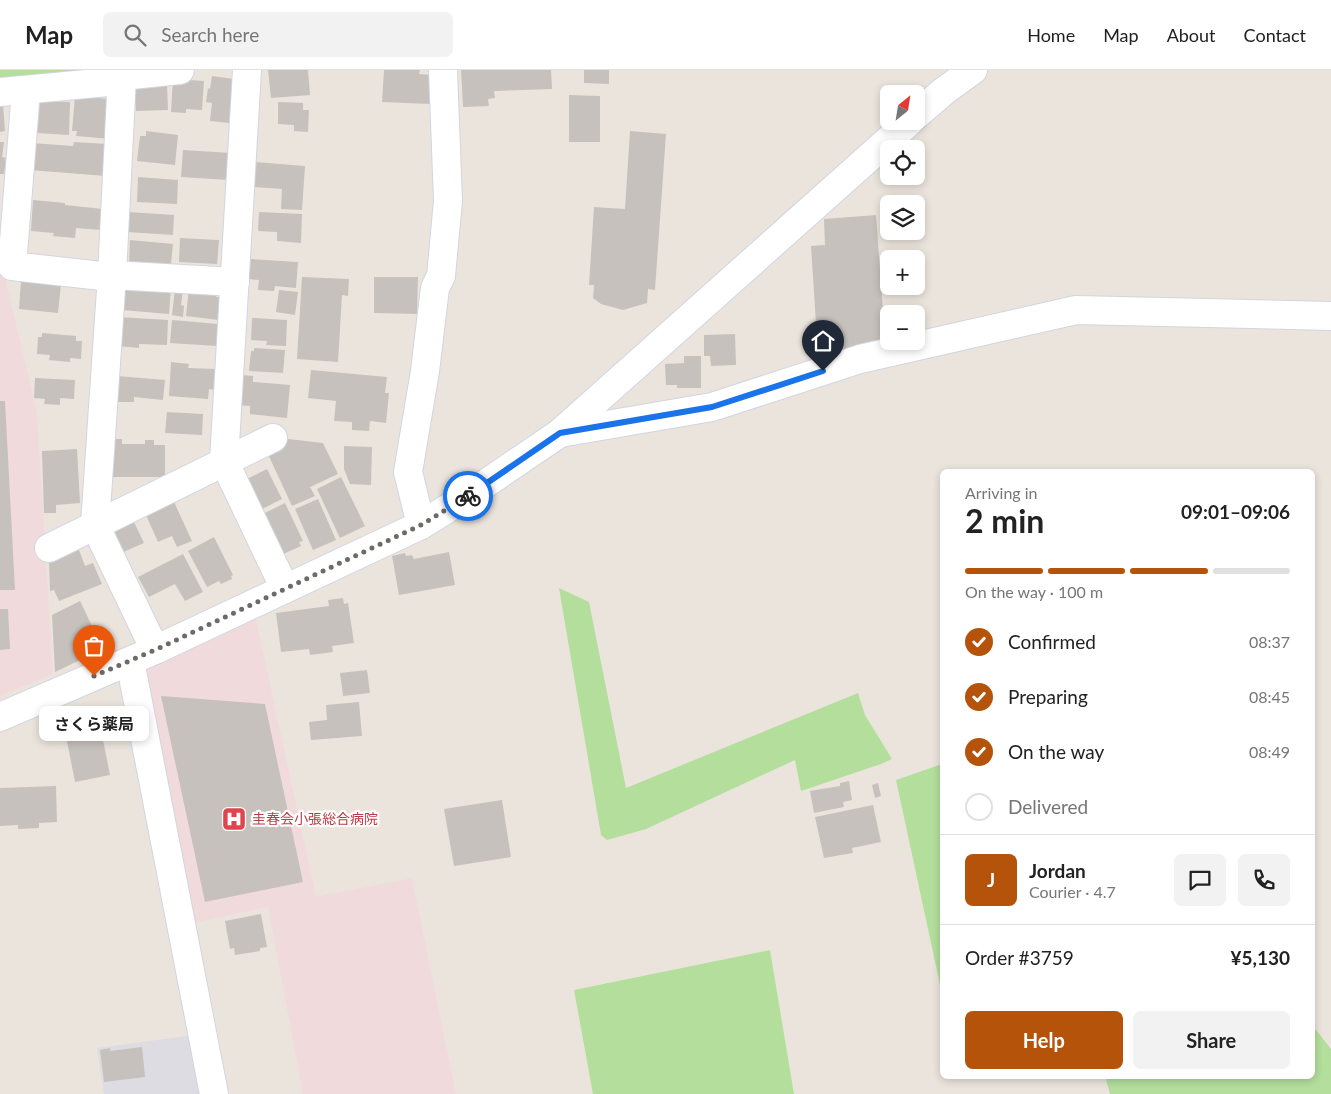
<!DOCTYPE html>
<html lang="en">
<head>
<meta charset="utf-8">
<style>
  body { margin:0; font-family:Lato,"Noto Sans JP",sans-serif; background:#f2f2f2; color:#222; height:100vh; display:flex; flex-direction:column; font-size:19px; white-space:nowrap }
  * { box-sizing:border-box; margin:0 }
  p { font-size:16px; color:#767676 }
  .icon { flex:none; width:28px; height:28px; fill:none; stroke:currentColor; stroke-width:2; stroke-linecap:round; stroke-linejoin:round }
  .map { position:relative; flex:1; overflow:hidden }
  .side { position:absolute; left:940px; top:399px; width:375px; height:610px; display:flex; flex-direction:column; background:#fff; border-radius:8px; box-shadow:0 2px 8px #0003 }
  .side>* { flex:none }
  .needle { width:32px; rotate:30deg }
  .tools { position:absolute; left:880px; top:15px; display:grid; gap:10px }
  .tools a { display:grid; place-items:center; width:45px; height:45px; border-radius:8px; background:#fff; box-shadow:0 2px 8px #0003; font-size:25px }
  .pin { position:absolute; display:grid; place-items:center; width:42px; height:42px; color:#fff; margin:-51px -21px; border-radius:50% 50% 50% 0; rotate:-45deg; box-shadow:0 0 5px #0007 }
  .pin .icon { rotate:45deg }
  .courier { position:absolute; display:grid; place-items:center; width:50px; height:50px; margin:-25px; border:4px solid #1a73e8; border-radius:50%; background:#fff; color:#222; box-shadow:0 1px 6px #0007 }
  .bubble { position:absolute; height:35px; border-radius:8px; background:#fff; box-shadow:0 2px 8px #0003; font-size:16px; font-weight:700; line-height:35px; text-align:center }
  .head em { font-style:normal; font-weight:700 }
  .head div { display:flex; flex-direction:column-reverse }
  .head { display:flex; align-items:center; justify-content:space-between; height:85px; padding:0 25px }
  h1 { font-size:32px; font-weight:700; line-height:38px }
  .bar { display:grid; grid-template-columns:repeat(4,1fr); gap:8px 5px; align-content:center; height:60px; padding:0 25px }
  .bar i { height:6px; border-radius:4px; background:#e0e0e0 }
  .bar .selected { background:#b45309 }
  .bar p { grid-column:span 4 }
  .line { display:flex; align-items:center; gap:12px; padding:0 25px; border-top:1px solid #e0e0e0 }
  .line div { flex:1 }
  .round { display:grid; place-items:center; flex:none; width:52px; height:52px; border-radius:8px; background:#f2f2f2 }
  ol { padding:0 25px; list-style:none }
  li { display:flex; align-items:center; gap:15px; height:55px }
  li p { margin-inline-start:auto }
  li .icon { padding:5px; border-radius:50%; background:#b45309; color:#fff; stroke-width:4 }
  li:last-child { color:#767676 }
  li i { width:28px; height:28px; border:2px solid #e0e0e0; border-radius:50% }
  .action { display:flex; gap:10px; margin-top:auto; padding:10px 25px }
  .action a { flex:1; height:58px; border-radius:8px; background:#b45309; color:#fff; font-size:20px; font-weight:700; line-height:58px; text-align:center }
  .action a+a { background:#f2f2f2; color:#222 }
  header { display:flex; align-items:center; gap:30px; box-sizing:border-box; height:70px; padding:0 25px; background:#fff; border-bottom:1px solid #e0e0e0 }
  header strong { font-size:24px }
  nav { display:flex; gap:28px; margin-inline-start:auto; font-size:18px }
  .search { width:350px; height:45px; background:#f2f2f2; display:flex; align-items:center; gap:12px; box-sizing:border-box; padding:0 18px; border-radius:8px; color:#767676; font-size:19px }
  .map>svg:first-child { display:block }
</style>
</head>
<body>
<header>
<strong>Map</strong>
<div class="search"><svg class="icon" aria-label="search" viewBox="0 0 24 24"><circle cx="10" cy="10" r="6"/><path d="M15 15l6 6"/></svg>Search here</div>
<nav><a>Home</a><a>Map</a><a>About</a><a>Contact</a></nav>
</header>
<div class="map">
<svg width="1331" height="1024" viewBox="0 0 1331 1024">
  <rect width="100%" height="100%" fill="#ebe4dc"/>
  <!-- industrial -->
  <polygon fill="#dedce3" points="195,965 206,1024 104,1024 97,978"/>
  <!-- medical -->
  <g fill="#f1dadc">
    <polygon points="4,203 37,343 53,604 0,626 0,204"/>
    <polygon points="256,549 316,827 412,808 456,1024 303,1024 268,837 189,854 141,603"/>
  </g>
  <!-- green -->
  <g fill="#b4de9c">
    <polygon points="0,0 95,0 0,15"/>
    <polygon points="559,518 589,532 626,718 858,623 865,645 892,689 881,694 801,721 795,690 646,759 607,770 601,765"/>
    <polygon points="942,694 942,924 896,710"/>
    <polygon points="770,880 794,1024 593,1024 574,920"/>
    <polygon points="1313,956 1331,979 1331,1024 1110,1024 1105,1006 1312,1006"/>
  </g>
  <!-- building -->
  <g fill="#c6c1bc">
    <polygon points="268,0 308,0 310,25 271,28"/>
    <polygon points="384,0 420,0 419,4 432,5 431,34 382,32"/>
    <polygon points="461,0 551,0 552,19 494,21 495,28 488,29 489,36 463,37"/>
    <polygon points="584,0 609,0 609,14 584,13"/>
    <polygon points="212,6 234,9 229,53 210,51 212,33 206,32 208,18 210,19"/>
    <polygon points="173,9 204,11 202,40 186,39 186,43 171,42"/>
    <polygon points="167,15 168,40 136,41 134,17"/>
    <polygon points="569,25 600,26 600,72 569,72"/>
    <polygon points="75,26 109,29 110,69 76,66 77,61 72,61"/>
    <polygon points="38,31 70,32 69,65 37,63"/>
    <polygon points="278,32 303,33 303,40 309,40 308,62 294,61 294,55 278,54"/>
    <polygon points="0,33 3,33 5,61 0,62"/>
    <polygon points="146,61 178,65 175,95 137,91 140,66 146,66"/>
    <polygon points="630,61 666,64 655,220 648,219 647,233 623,240 601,234 593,228 594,215 589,215 594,137 625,139"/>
    <polygon points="0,72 4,72 2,87 6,88 4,104 0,104"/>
    <polygon points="74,72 108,74 106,106 29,100 31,73 73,76"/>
    <polygon points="183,80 231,83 229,110 181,107"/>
    <polygon points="255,92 305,96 302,140 281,139 282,119 253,117"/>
    <polygon points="138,107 178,110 177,134 137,132"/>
    <polygon points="33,130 65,133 65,135 103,139 101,160 76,158 75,168 53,166 54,163 31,161"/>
    <polygon points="128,142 174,145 173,165 127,162"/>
    <polygon points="259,142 302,144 301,173 277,171 277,162 258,161"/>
    <polygon points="876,145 886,281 818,285 811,176 825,175 824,149"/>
    <polygon points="180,168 219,170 217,194 179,192"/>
    <polygon points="130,170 173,174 171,194 153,193 152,195 129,193"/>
    <polygon points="251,189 298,192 296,218 275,216 274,221 258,220 259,210 249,209"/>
    <polygon points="302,207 349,209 348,226 342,225 338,292 297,289"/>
    <polygon points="374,207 418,207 417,244 374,243"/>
    <polygon points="21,211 61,214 58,243 19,239"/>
    <polygon points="124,215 171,218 169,244 122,240"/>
    <polygon points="175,218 183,219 181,235 184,236 183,247 172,245"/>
    <polygon points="189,218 217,221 216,227 222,227 219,250 186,246"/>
    <polygon points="279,220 298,222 295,245 276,242"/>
    <polygon points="118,247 168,250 167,275 139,274 139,278 117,276"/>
    <polygon points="252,248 287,250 286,276 266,275 267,271 251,270"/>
    <polygon points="172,250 218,254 217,276 170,273"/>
    <polygon points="42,263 76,266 76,271 82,271 81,289 70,288 70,292 49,290 50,285 37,284 38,267 42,267"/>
    <polygon points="735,264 736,295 711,296 710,286 704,286 704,265"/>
    <polygon points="254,278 285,280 283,303 249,301 251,281 254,281"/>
    <polygon points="684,286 701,286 701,318 677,318 677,315 666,315 665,294 684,293"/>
    <polygon points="171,292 189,294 188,298 216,299 215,320 209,319 208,329 169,326"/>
    <polygon points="311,300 387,307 385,323 389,323 386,353 370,351 369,361 352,360 352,352 334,351 336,331 308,328"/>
    <polygon points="241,305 253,306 253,312 290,315 287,348 250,344 250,336 238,335"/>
    <polygon points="117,306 165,310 163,330 134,327 134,332 117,332"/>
    <polygon points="35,308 75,310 74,329 60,328 60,335 44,334 45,329 34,328"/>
    <polygon points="0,331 5,331 15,520 0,520"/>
    <polygon points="167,342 203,344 202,365 165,363"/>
    <polygon points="110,369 122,369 122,374 145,374 145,370 154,370 154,375 165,375 165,407 110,407"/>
    <polygon points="288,369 323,373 338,404 310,417 315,426 292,436 267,382"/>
    <polygon points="344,376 372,377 371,415 350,414 344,399"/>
    <polygon points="77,379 80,433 56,435 56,443 44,443 42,381"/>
    <polygon points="267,399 282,429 262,439 247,409"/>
    <polygon points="341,407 365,456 340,468 317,419"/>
    <polygon points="318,429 336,470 313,480 295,439"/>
    <polygon points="174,432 192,471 177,477 172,466 158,472 146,445"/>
    <polygon points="285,433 303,471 299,472 301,476 281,485 261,445"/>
    <polygon points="132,448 144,473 121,483 113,468 117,466 112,457"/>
    <polygon points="214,467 233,505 231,506 232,509 221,514 219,511 207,517 188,481"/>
    <polygon points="79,480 85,496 93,493 102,514 59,531 54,520 50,521 49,492"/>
    <polygon points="449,482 455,515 399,525 392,486 405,483 406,486 412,485 414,489"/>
    <polygon points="183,484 203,522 185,531 175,514 149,527 138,507"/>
    <polygon points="343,528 344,534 348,533 354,573 332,576 333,582 310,585 309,579 281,582 276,543 329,536 328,530"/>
    <polygon points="80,531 103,579 55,602 52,545"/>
    <polygon points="0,539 8,539 10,579 0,580"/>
    <polygon points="367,600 370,623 343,626 340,603"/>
    <polygon points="161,626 265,634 303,812 205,832"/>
    <polygon points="359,632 362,666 311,670 309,652 327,650 326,635"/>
    <polygon points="99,650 110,705 75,712 64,656"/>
    <polygon points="849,711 852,730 843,732 844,737 814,743 810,721 840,716 840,713"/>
    <polygon points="878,713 881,726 875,728 872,715"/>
    <polygon points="56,716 57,752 39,753 39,758 18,759 18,755 0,756 0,718"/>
    <polygon points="502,730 511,787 454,796 444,739"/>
    <polygon points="873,735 881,772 852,778 853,783 824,788 815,747"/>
    <polygon points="261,844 267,877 260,878 260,881 235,885 234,878 230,879 225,851"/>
    <polygon points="142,977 145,1007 104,1012 100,980 110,978 110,981"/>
  </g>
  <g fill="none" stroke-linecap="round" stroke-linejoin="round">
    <defs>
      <g id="minor">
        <polyline points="247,0 224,391 285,519"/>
        <polyline points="122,6 112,205 95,455 155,580"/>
        <polyline points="26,21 12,196 111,207"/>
        <polyline points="0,22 108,12 122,6 180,0"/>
        <polyline points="916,45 944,21 973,0"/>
        <polyline points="112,205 235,212"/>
        <polyline points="560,363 712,337 860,289 1076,240 1331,246"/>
        <polyline points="421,455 408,402 425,301 435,218 441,206 448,131 443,0"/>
        <polyline points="49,478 273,368"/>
        <polyline points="130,591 214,1024"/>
        <polyline points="0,647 155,580 421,455 466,427 560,363 910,51"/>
      </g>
    </defs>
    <!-- minor casing -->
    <use href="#minor" stroke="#d2d5e1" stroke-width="30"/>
    <!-- minor -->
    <use href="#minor" stroke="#fff" stroke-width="28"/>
  </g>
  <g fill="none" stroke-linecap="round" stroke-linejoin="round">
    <!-- done -->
    <polyline stroke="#6d6a68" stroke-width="5" stroke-dasharray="0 9" points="94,606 155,580 421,455 468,426"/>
    <!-- route -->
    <polyline stroke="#1a73e8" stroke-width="6" points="468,426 560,363 712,337 823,301"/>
  </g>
  <!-- icons -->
  <defs>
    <symbol id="hospital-square" viewBox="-11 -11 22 22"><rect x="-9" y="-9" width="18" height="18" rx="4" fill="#e0444e" stroke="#fff"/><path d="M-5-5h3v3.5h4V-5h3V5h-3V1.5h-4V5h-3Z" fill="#fff"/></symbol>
  </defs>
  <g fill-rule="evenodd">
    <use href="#hospital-square" x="220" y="735" width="28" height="28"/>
  </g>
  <g text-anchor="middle" stroke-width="4.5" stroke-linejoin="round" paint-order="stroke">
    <!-- health labels -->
    <g font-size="14" fill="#be3a42" stroke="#fff" text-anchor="start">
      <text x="252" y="754">圭春会小張総合病院</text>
    </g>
  </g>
</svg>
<div class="tools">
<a><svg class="needle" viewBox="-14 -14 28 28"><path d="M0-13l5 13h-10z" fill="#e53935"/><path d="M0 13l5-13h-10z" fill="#767676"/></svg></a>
<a><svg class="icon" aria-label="locate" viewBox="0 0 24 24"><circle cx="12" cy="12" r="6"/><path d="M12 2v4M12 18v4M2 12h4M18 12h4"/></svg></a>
<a><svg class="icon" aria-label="layers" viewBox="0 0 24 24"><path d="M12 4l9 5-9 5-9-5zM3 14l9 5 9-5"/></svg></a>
<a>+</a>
<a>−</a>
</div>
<div class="pin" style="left:94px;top:606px;background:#ea580c"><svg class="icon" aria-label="bag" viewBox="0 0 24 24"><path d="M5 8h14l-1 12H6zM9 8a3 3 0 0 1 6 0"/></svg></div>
<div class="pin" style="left:823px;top:301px;background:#1f2937"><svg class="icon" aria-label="home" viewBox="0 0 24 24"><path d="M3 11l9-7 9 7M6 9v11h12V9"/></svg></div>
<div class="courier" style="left:468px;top:426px"><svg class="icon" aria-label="bike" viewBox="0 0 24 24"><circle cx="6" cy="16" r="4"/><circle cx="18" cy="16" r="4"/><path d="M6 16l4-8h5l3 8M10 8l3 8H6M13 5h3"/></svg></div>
<div class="bubble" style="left:39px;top:636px;width:110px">さくら薬局</div>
<section class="side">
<div class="head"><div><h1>2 min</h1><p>Arriving in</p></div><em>09:01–09:06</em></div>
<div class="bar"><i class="selected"></i><i class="selected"></i><i class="selected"></i><i></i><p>On the way · 100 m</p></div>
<ol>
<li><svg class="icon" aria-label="check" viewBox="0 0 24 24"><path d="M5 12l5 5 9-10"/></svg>Confirmed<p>08:37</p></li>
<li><svg class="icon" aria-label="check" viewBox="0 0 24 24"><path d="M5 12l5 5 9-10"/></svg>Preparing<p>08:45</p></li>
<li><svg class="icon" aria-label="check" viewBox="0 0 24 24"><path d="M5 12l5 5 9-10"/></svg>On the way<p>08:49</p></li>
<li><i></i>Delivered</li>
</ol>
<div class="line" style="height:90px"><b class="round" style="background:#b45309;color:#fff">J</b><div><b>Jordan</b><p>Courier · 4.7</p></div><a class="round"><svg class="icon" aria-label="chat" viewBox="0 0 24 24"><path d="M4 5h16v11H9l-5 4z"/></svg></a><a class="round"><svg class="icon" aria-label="phone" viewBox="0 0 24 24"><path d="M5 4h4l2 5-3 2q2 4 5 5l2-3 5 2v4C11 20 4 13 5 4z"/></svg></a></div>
<div class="line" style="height:65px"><div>Order #3759</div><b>¥5,130</b></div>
<div class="action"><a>Help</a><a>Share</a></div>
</section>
</div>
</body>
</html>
